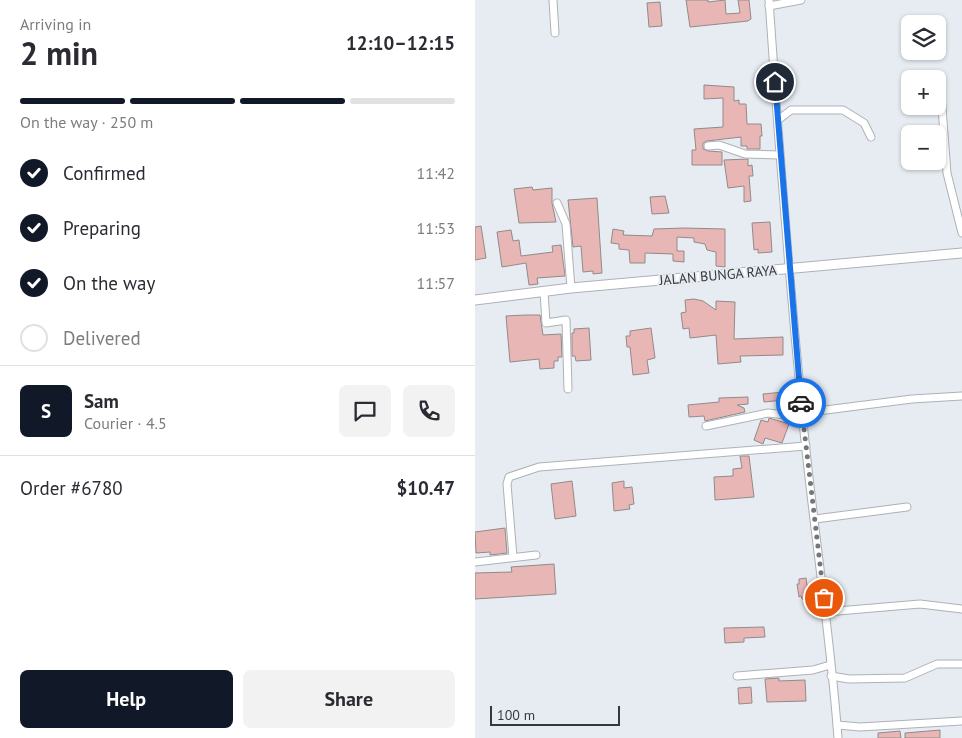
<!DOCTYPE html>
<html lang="en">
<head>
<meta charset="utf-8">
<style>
  body { margin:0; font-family:"PT Sans",sans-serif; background:#f2f2f3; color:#2b2b33; height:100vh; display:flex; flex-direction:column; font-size:19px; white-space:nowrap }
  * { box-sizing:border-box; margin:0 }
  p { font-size:16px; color:#7c7c81 }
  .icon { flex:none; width:28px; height:28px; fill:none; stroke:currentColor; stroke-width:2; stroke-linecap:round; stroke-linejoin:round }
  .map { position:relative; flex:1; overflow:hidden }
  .panel { display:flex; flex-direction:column; background:#fff; width:475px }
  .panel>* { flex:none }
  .fabs { position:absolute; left:426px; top:15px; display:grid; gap:10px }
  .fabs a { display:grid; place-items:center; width:45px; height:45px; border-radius:8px; background:#fff; box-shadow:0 1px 4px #0004; font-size:25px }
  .scale { position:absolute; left:15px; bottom:12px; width:130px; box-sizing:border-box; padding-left:5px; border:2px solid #36383a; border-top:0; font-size:14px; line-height:18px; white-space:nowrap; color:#36383a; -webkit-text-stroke:4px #e7ecf2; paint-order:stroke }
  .pin { position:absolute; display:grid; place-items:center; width:42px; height:42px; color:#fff; margin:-21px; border:2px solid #fff; border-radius:50%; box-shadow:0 1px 5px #0007 }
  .courier { position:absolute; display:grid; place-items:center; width:50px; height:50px; margin:-25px; border:4px solid #1a73e8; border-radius:50%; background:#fff; color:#222; box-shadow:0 1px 6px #0007 }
  .overview em { font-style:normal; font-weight:600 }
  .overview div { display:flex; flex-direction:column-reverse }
  .overview { display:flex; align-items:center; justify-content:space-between; height:85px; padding:0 20px }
  h1 { font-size:32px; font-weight:600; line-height:38px }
  .bar { display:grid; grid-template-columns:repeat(4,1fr); gap:8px 5px; align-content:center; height:60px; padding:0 20px }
  .bar i { height:6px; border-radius:4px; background:#e1e1e2 }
  .bar .current { background:#111827 }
  .bar p { grid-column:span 4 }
  .line { display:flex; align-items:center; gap:12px; padding:0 20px; border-top:1px solid #e1e1e2 }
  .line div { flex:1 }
  .round { display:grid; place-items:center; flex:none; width:52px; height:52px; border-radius:8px; background:#f2f2f3 }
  ol { padding:0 20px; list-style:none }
  li { display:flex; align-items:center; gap:15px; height:55px }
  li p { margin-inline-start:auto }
  li .icon { padding:5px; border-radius:50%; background:#111827; color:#fff; stroke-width:4 }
  li:last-child { color:#7c7c81 }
  li i { width:28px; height:28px; border:2px solid #e1e1e2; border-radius:50% }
  .cta { display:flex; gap:10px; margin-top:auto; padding:10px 20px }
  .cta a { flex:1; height:58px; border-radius:8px; background:#111827; color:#fff; font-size:20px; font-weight:600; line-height:58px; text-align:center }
  .cta a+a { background:#f2f2f3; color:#2b2b33 }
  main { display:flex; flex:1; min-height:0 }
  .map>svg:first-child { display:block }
</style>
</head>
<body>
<main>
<section class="panel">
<div class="overview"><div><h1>2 min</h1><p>Arriving in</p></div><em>12:10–12:15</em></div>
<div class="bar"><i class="current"></i><i class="current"></i><i class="current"></i><i></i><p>On the way · 250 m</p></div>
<ol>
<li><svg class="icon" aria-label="check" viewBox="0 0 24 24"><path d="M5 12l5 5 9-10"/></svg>Confirmed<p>11:42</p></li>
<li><svg class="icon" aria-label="check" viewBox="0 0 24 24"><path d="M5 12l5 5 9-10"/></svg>Preparing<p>11:53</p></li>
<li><svg class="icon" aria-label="check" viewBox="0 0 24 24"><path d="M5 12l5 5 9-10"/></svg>On the way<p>11:57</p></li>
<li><i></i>Delivered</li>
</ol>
<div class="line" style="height:90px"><b class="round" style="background:#111827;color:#fff">S</b><div><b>Sam</b><p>Courier · 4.5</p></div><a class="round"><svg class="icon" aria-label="chat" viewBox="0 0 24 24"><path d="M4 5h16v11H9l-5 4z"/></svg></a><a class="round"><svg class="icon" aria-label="phone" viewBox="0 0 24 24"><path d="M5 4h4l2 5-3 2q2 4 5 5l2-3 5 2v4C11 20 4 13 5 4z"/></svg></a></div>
<div class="line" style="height:65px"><div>Order #6780</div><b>$10.47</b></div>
<div class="cta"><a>Help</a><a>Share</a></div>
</section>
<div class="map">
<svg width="487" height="738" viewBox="0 0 487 738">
  <rect width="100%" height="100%" fill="#e7ecf2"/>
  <!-- building -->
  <g fill="#e8b7b5" stroke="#918a89">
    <polygon points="211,0 233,0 233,2 250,0 251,14 265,13 263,0 274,0 276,19 273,21 215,27"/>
    <polygon points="185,2 187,26 174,27 172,3"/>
    <polygon points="229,85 259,87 259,101 264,100 264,104 271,104 272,124 286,124 287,136 285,136 285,149 272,149 272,146 266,146 266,137 232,141 228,143 228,149 233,151 247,152 247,165 217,165 217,150 221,150 219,129 248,127 248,98 229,99"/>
    <polygon points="273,159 273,166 277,165 278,176 274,176 276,201 269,202 269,186 253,188 249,160"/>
    <polygon points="57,187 58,190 77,188 77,203 81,222 44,223 39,189"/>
    <polygon points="190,196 194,213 177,214 175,197"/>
    <polygon points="122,198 127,273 118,274 118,271 108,272 106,246 98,247 93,200"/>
    <polygon points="295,222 297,252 283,253 283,249 279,250 277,223"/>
    <polygon points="6,226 11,258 0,260 0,227"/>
    <polygon points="209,228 250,229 250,267 241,266 241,252 232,250 230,244 219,242 219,238 202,237 202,251 209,251 209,262 198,261 198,254 170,253 170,263 155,263 154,250 144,249 144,244 136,243 138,229 149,231 148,235 177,236 179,229"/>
    <polygon points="36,230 38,241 44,240 46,256 78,252 77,246 86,245 90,276 62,278 63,284 54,285 51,263 27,267 22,232"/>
    <polygon points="219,299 228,301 241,310 241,301 260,302 259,339 308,337 308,355 265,356 266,362 243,364 241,335 215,338 214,328 208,329 206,313 211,312 210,300"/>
    <polygon points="51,315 65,315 68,335 86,334 87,357 83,357 83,361 79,361 79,368 65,369 64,359 35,362 31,316"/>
    <polygon points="114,328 116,360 101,361 100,356 97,356 97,333 99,333 99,329"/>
    <polygon points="176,328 180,358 172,360 174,373 158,375 155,347 152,347 151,336 155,336 155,331"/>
    <polygon points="309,392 310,400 289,402 288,394"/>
    <polygon points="273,397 273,404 262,405 269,408 270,412 230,421 229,416 214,417 213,405 244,402 244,398"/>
    <polygon points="294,418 314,424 307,443 290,438 288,444 279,440 286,420 293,422"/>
    <polygon points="265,456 274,456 279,497 240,500 239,477 258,476 258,469 267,468"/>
    <polygon points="97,481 101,516 80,519 76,484"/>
    <polygon points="149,481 149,488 157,487 159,504 154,505 155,509 139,511 137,483"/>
    <polygon points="30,528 32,553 15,555 15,552 1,553 0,532"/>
    <polygon points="79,564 81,594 0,599 0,573 37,572 36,567"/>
    <polygon points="331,578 334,599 327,599 326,596 324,597 322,584 324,584 324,579"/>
    <polygon points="289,627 290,637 269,638 269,642 250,643 249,628"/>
    <polygon points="304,678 304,681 330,680 331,701 292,702 290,679"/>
    <polygon points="276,687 277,703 264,704 263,688"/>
    <polygon points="465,730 465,738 430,738 430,733"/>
    <polygon points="425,731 426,738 403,738 403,733"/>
  </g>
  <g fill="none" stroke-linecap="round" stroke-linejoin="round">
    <defs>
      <g id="minor">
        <polyline points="78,0 80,33"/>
        <path d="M294,0c9,137 20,274 33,411 10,109 28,218 36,327"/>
        <polyline points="294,6 326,0"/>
        <polyline points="466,95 472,173 487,233"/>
        <polyline points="303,120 316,110 368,110 389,123 396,137"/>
        <polyline points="233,146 244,145 270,154 304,155"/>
        <polyline points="82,203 91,224 96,288"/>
        <polyline points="69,291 71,323 91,320 93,389"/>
        <polyline points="327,413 437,399 487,396"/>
        <polyline points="231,426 293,413 328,417"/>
        <polyline points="340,519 432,507"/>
        <polyline points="38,557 32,484 34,477 64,467 331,446"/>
        <polyline points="0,562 61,555"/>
        <polyline points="351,612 445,604 487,609"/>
        <polyline points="262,676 338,670 355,665"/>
        <polyline points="356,676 374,679 430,678 462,664 487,664"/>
        <polyline points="362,725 385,727 487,721"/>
      </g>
      <polyline id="tertiary" points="0,300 96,288 487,253"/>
    </defs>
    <!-- minor casing -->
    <use href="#minor" stroke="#adb2b7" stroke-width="9"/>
    <!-- tertiary casing -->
    <use href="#tertiary" stroke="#adb2b7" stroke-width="11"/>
    <!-- minor -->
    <use href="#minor" stroke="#fff" stroke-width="7"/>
    <!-- tertiary -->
    <use href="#tertiary" stroke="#fff" stroke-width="9"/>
  </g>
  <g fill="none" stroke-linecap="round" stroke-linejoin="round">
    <!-- done -->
    <polyline stroke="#74777a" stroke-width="5" stroke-dasharray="0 9" points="326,403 349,598"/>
    <!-- route -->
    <polyline stroke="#1a73e8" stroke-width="6" points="300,82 326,403"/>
  </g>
  <g text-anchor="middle" stroke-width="4" stroke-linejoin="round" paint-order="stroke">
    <!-- street labels -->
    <g font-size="14" fill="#36383a" stroke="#e7ecf2">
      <text transform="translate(243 275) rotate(-5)" y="5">JALAN BUNGA RAYA</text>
    </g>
  </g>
</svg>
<div class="fabs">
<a><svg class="icon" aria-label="layers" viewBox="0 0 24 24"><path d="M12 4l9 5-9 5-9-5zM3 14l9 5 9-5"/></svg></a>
<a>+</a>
<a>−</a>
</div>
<div class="scale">100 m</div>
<div class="pin" style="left:349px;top:598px;background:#ea580c"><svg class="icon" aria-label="bag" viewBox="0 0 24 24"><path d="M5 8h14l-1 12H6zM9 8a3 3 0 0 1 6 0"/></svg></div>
<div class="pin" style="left:300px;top:82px;background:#1f2937"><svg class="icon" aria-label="home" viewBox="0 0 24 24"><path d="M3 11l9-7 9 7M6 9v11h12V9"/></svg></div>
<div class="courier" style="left:326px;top:403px"><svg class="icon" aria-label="car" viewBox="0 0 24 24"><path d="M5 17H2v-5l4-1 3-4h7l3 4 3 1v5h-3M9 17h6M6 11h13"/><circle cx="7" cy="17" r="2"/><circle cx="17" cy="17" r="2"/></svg></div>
</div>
</main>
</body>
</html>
